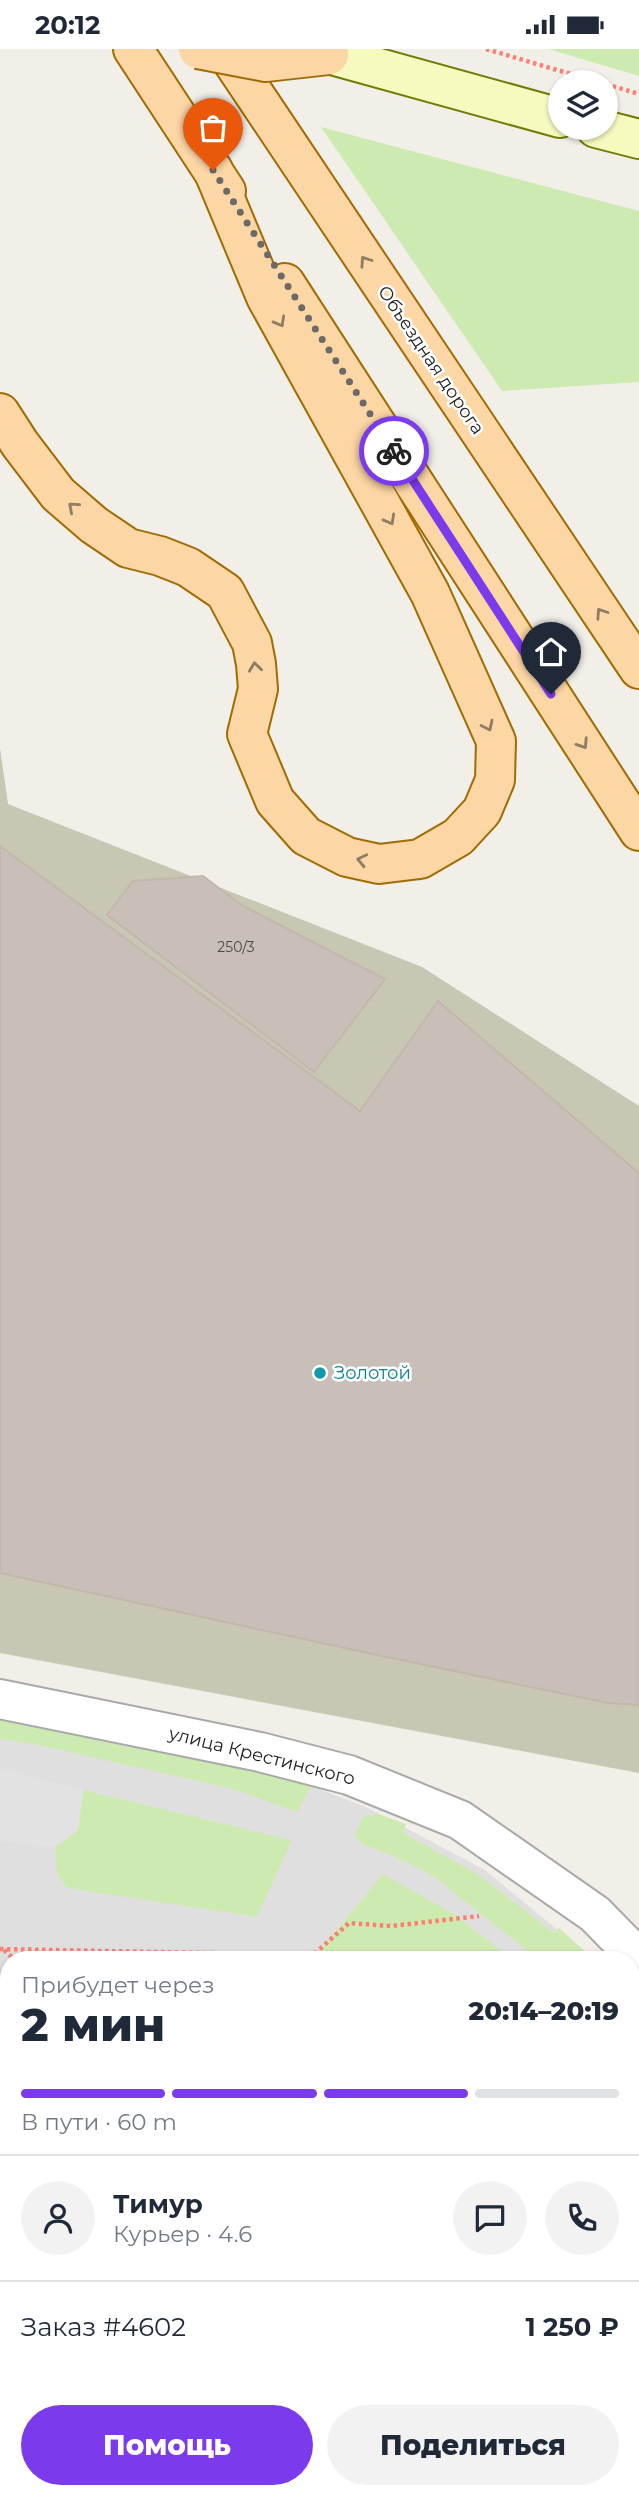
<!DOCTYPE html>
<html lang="ru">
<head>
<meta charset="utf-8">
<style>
  body { margin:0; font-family:Montserrat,sans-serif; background:#f2f2f3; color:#1f2937; height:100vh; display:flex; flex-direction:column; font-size:26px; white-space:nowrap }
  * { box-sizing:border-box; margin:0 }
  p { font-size:23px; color:#747a83 }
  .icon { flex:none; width:38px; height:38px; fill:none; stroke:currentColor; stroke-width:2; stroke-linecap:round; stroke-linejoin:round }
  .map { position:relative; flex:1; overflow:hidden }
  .side { position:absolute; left:0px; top:1902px; width:640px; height:548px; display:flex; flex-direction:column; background:#fff; border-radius:28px 28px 0 0; box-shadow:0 2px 5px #0004 }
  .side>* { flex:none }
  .controls { position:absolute; left:548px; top:21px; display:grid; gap:14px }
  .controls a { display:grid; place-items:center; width:70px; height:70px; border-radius:50%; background:#fff; box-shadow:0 2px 5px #0004; font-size:35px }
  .pin { position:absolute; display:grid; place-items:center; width:60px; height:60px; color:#fff; margin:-72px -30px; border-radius:50% 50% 50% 0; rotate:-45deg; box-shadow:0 0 7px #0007 }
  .pin .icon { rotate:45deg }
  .courier { position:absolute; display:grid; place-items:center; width:70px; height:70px; margin:-35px; border:5px solid #7c3aed; border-radius:50%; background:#fff; color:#222; box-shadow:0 2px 9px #0007 }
  .head em { font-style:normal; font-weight:800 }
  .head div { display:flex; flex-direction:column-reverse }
  .head { display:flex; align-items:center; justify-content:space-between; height:119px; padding:0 21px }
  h1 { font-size:46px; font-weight:800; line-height:52px }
  .bar { display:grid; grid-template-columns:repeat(4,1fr); gap:10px 7px; align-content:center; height:84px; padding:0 21px }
  .bar i { height:9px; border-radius:5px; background:#e0e1e3 }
  .bar .current { background:#7c3aed }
  .bar p { grid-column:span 4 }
  .line { display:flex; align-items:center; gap:18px; padding:0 21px; border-top:2px solid #e0e1e3 }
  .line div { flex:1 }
  .round { display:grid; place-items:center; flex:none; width:74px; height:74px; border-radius:37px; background:#f2f2f3 }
  .primary-button { display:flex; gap:14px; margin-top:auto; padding:14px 21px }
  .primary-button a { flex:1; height:80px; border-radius:42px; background:#7c3aed; color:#fff; font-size:28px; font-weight:800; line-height:80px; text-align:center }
  .primary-button a+a { background:#f2f2f3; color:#1f2937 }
  .status { display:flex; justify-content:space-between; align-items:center; height:49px; padding:0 35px; background:#fff; direction:ltr }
  .status svg { height:19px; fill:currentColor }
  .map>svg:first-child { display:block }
</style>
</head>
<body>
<div class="status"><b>20:12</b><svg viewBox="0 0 49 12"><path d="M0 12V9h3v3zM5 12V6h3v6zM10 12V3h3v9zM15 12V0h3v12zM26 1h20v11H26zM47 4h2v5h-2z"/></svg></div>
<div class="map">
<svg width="639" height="2449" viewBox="0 0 639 2449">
  <rect width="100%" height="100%" fill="#f2efe9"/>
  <!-- residential -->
  <polygon fill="#e0dfdf" points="0,1672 241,1717 317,1739 368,1759 485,1821 594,1911 9,1911 9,2441 632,2441 632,1942 639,1948 639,2449 0,2449"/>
  <!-- construction -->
  <polygon fill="#c7c7b4" points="0,699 8,755 422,918 639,1057 639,1724 0,1604"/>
  <!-- grass -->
  <g fill="#cdebb0">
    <polygon points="548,0 639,0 639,27"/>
    <polygon points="321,78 639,162 639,333 502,342"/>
    <polygon points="0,1669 237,1713 312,1736 297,1763 233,1740 34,1695 0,1690"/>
    <polygon points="83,1741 292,1791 257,1868 67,1839 57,1825 55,1798 78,1781"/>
    <polygon points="378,1765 406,1775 403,1783 410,1788 479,1826 554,1884 559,1879 595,1911 539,1911 433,1827 400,1810 361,1794 355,1786 363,1768"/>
    <polygon points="383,1825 454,1865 513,1911 312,1911"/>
    <polygon points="632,1946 639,1953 639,2057 632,2042"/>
    <polygon points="9,2017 9,2182 0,2174 0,2026"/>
    <polygon points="632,2093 639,2110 639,2229 632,2233"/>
    <polygon points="639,2296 639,2449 530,2449 522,2441 632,2441 632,2303"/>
  </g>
  <!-- forest -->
  <g fill="#add19e">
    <polygon points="0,2190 9,2198 9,2268 0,2277"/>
    <polygon points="632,2395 639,2396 639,2449 600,2449 606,2441 632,2441"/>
  </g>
  <!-- park -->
  <polygon fill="#c8facc" points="9,2095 9,2163 0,2154 0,2104"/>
  <!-- parking -->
  <polygon fill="#e2e2e2" points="0,1719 83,1741 78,1781 55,1798 0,1792"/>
  <!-- building -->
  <g fill="#c7bfb8" stroke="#c4b6ab" stroke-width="2">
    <polygon points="0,797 360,1062 438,952 639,1124 639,1656 608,1654 377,1606 0,1524"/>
    <polygon points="203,827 243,857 385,930 314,1023 107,866 133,832"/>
    <polygon points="9,1922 9,2017 0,2026 0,1931"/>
    <polygon points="9,2299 9,2352 0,2343 0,2308"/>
    <polygon points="101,2441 206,2441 209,2444 205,2449 109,2449"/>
  </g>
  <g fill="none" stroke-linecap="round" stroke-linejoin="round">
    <defs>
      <g id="service">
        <polyline points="632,2254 639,2250"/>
        <polyline points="0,2380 9,2389"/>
        <polyline points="65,2441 73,2449"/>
        <polyline points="442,2449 450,2441"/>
      </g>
      <polyline id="tertiary" points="0,1650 260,1703 349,1726 460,1771 595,1865 639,1910"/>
      <g id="secondary">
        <polyline points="310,0 560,69"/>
        <polyline points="596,79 639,90"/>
      </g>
      <g id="primary">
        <polyline points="133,0 226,142"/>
        <polyline points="224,0 639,620"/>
        <polyline points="285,234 639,782"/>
        <polyline points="0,364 20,395 58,445 94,476 128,499 160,507 188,518 225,543 252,594 256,615 258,640 247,685 275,752 306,787 347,808 379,815 420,810 458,788 482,762 495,731 496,692 430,544 266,248 213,121"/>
      </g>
    </defs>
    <!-- service casing -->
    <use href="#service" stroke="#a9a9a9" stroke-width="19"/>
    <!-- tertiary casing -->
    <use href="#tertiary" stroke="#a9a9a9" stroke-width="42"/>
    <!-- secondary casing -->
    <use href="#secondary" stroke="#707d05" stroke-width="42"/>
    <!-- primary casing -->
    <use href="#primary" stroke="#a06b00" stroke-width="42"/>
    <!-- path -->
    <g stroke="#fa8072" stroke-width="4.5" stroke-dasharray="3.5 3.5" stroke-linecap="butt">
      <polyline points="486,0 598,33"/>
      <polyline points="606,35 639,45"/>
      <polyline points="0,1900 313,1906 349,1874 392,1877 479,1867"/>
      <polyline points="4,1901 15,1911"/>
      <polyline points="0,2090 9,2081"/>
      <polyline points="632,2151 639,2110"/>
      <polyline points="0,2174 9,2182"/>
      <polyline points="0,2294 9,2285"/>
      <polyline points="215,2441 223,2449"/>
      <polyline points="554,2441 562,2449"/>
      <polyline points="477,2449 485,2441"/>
    </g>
    <!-- service -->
    <use href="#service" stroke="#fff" stroke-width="16"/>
    <!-- tertiary -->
    <use href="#tertiary" stroke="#fff" stroke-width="38"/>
    <!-- secondary -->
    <use href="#secondary" stroke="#f7fabf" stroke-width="38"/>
    <!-- primary -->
    <use href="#primary" stroke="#fcd6a4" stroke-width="38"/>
    <defs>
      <polyline id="primary-bridge" points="198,0 266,13 329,6"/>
    </defs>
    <!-- primary-bridge casing -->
    <use href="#primary-bridge" stroke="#a06b00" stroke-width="42" stroke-linecap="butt"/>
    <!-- primary-bridge -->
    <use href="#primary-bridge" stroke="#fcd6a4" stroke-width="38"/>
  </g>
  <!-- one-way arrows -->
  <defs><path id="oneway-chevron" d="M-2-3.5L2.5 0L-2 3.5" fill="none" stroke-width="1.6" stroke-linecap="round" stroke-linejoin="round" transform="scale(1.75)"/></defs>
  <g stroke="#8f7c63">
    <use href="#oneway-chevron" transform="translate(365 212) rotate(-124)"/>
    <use href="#oneway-chevron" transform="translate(280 273) rotate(61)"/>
    <use href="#oneway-chevron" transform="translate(73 458) rotate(-139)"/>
    <use href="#oneway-chevron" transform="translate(390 471) rotate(61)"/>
    <use href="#oneway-chevron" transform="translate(601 564) rotate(-124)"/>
    <use href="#oneway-chevron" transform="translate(255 618) rotate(-97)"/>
    <use href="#oneway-chevron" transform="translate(488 677) rotate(64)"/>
    <use href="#oneway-chevron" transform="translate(583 695) rotate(57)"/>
    <use href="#oneway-chevron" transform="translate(362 811) rotate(-167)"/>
  </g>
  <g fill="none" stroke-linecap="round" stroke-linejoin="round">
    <!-- done -->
    <polyline stroke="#6b6a68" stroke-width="7" stroke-dasharray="0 12.6" points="213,121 394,402"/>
    <!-- route -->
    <polyline stroke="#7c3aed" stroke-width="9" points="394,402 551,645"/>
  </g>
  <!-- markers -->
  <circle fill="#0f9aa8" stroke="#fff" stroke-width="2.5" cx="320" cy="1324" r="7"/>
  <g text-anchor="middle" stroke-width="5" stroke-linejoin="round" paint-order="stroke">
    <!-- number labels -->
    <g font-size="14" fill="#4b4948">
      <text x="236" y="903">250/3</text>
    </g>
    <!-- street labels -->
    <g font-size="18" fill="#222" stroke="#fff">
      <text transform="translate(431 311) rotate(56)" y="6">Объездная дорога</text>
      <text transform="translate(262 1707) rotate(14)" y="6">улица Крестинского</text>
    </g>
    <!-- culture labels -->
    <g font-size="18" fill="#0d838f" stroke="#fff" text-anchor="start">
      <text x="334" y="1330">Золотой</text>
    </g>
  </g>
</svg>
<div class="controls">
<a><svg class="icon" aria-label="layers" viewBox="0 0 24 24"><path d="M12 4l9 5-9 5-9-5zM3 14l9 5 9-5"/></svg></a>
</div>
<div class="pin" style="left:213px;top:121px;background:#ea580c"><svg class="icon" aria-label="bag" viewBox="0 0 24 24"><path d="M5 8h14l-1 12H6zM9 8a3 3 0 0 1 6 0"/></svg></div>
<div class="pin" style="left:551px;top:645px;background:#1f2937"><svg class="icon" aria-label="home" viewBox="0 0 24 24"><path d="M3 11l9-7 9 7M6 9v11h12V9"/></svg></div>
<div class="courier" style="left:394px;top:402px"><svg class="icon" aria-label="bike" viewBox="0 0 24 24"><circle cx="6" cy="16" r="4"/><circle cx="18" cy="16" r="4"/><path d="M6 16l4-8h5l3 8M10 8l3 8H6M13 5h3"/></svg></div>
<section class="side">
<div class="head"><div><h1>2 мин</h1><p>Прибудет через</p></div><em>20:14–20:19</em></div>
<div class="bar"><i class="current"></i><i class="current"></i><i class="current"></i><i></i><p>В пути · 60 m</p></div>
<div class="line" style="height:126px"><a class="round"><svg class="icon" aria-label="person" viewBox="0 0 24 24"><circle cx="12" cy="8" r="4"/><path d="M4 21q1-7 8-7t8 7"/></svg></a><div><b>Тимур</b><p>Курьер · 4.6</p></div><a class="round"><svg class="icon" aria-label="chat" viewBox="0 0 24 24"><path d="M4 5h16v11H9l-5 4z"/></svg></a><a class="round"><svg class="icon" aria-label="phone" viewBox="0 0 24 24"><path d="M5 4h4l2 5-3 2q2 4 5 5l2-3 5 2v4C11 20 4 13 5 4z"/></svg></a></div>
<div class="line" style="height:91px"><div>Заказ #4602</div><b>1 250 ₽</b></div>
<div class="primary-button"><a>Помощь</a><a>Поделиться</a></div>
</section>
</div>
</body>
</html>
